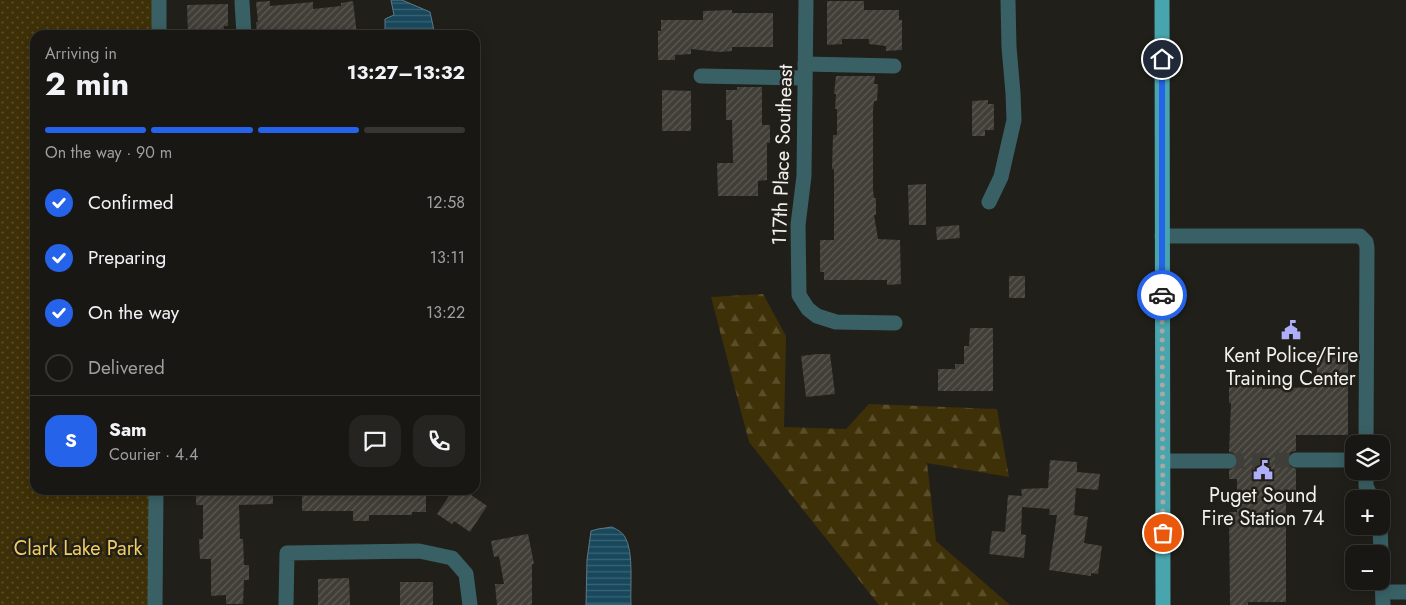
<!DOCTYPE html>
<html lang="en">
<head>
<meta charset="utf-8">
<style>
  body { margin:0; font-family:Jost,sans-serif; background:#262421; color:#f1f3f6; height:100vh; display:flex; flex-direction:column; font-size:19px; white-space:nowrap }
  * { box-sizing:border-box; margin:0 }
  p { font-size:16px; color:#9f9fa0 }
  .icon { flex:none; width:28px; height:28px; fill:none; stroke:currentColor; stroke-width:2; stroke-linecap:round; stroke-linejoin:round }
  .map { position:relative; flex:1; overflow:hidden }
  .side { position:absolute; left:30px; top:30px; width:450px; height:465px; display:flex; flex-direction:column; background:#191713; border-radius:15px; box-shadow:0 2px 12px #0003,0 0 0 1px #373633 }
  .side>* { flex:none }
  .buttons { position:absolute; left:1345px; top:435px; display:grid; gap:10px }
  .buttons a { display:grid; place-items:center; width:45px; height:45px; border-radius:10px; background:#191713; box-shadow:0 2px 12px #0003,0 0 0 1px #373633; font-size:25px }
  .pin { position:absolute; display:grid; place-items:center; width:42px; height:42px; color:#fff; margin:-21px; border:2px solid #fff; border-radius:50%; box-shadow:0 1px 5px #0007 }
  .courier { position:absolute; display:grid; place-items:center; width:50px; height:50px; margin:-25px; border:4px solid #2563eb; border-radius:50%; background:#fff; color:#222; box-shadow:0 1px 6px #0007 }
  .overview em { font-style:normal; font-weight:700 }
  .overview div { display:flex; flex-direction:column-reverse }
  .overview { display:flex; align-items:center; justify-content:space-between; height:85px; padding:0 15px }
  h1 { font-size:32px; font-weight:700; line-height:38px }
  .bar { display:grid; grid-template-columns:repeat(4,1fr); gap:8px 5px; align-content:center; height:60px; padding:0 15px }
  .bar i { height:6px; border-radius:4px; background:#373633 }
  .bar .current { background:#2563eb }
  .bar p { grid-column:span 4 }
  .line { display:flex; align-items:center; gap:12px; padding:0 15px; border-top:1px solid #373633 }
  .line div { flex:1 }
  .round { display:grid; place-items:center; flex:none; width:52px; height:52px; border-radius:15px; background:#262421 }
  ol { padding:0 15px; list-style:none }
  li { display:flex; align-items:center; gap:15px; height:55px }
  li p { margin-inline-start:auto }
  li .icon { padding:5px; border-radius:50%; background:#2563eb; color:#fff; stroke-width:4 }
  li:last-child { color:#9f9fa0 }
  li i { width:28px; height:28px; border:2px solid #373633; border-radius:50% }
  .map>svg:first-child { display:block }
</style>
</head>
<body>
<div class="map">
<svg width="1406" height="605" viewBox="0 0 1406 605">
  <defs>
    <pattern id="forest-firs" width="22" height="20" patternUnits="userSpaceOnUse" patternTransform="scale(1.25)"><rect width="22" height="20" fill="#3e3007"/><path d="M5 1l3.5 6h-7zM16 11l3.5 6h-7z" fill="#5a4e2b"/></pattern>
    <pattern id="park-dots" width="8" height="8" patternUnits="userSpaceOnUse" patternTransform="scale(1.25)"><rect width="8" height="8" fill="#3e3007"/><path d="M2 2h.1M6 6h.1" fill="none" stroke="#5a4e2b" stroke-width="1.8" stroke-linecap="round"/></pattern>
    <pattern id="water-rules" width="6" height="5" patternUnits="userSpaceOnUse" patternTransform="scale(1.25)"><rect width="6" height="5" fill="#19485d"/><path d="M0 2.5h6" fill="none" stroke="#3b6375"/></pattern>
    <pattern id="building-hatch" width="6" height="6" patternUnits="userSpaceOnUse" patternTransform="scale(1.25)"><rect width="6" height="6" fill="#403e37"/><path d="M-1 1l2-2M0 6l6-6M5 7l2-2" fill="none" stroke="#5c5a54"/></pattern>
  </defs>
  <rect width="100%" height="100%" fill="#211f19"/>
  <!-- forest -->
  <polygon fill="url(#forest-firs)" points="763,294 786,336 784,427 846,429 869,404 997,409 1009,477 927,463 936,541 1010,605 879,605 749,442 711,297"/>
  <!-- park -->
  <polygon fill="url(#park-dots)" points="0,0 159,0 159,35 35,35 35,490 156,490 155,605 0,605"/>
  <!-- water -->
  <g fill="url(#water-rules)" stroke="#5a7b88">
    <polygon points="391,0 402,0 430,12 435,35 385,35 385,19 394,15"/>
    <path d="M612,527c6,3 10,5 13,10 9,15 5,50 6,68h-45l1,-45 4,-29 7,-2z"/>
  </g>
  <!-- building -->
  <g fill="url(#building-hatch)">
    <polygon points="270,1 270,6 313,2 313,9 341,6 341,3 353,1 357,35 257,35 256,22 258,22 256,2"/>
    <polygon points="827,1 864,1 864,10 899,10 899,20 902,20 902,50 886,51 886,46 869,44 869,39 842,39 842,44 827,45"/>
    <polygon points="228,4 228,26 224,26 224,35 188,35 187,5"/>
    <polygon points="732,10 732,13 773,13 773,47 732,47 732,51 719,52 691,49 691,54 675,55 675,60 658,60 658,31 661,31 661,20 703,20 703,11"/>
    <polygon points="836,76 875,76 874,84 878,84 877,101 874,101 873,109 873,190 874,198 876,198 876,215 874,215 878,239 900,240 901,284 887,285 887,280 824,280 824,272 820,272 820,240 834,240 834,169 832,169 833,135 837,135 837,109 835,109 836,94 834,94"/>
    <polygon points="737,87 762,87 762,125 770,125 770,143 767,143 767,180 758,181 758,196 718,196 717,163 733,163 732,120 726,120 726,90 737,90"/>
    <polygon points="662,90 691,91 691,131 662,131"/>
    <polygon points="988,100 988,104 994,104 994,130 985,130 985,136 972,136 972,101"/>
    <polygon points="926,184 926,225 909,225 908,185"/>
    <polygon points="959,225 960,238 937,240 936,227"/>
    <rect x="1009" y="276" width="16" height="22"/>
    <polygon points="970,328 993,328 993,391 938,391 938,369 955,369 955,364 964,364 964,346 969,346"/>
    <polygon points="1317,351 1348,351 1348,435 1296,435 1296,451 1291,452 1288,456 1288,465 1296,469 1296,494 1286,494 1286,602 1248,602 1248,605 1230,605 1229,512 1237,512 1237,479 1229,479 1229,470 1237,466 1238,461 1234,453 1229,452 1231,403 1229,403 1229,382 1262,382 1262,389 1317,387"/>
    <polygon points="818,354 830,354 835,394 806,397 801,356"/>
    <polygon points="1050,460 1077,462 1077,472 1100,474 1098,490 1076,488 1074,515 1088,517 1084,543 1102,546 1098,574 1091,573 1091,576 1049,570 1057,515 1049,515 1050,509 1022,507 1021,534 1026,535 1024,558 989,554 992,531 1005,532 1008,495 1022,496 1021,489 1048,488"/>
    <polygon points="196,490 273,490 273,504 239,505 240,539 243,539 244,565 249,565 249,580 244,580 243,604 226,604 226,595 211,596 211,559 200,559 199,539 203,539 203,505 196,505"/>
    <polygon points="302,490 426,490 426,512 412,512 412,515 369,515 369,521 353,521 353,511 302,511"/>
    <polygon points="453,490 464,490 487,506 470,532 454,521 452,524 437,514"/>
    <polygon points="528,534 534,564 532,564 532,605 497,605 495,584 504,584 499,556 494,557 491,541"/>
    <polygon points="349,578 350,605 318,605 318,579"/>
    <rect x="400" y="582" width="33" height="23"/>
  </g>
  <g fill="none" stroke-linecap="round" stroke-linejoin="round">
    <!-- minor-tunnel -->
    <polyline stroke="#403e39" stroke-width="15" stroke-dasharray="15 8" stroke-linecap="butt" points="1229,461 1296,460"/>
    <!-- minor -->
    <g stroke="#396165" stroke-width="15">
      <polyline points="806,0 804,176 798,225 799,295 808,309 817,316 836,322 895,323"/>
      <polyline points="242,2 244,35"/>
      <polyline points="159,35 159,0"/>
      <polyline points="805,64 894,66"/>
      <polyline points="701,76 805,78"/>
      <polyline points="989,202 1001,177 1014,120 1013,93 1009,47 1008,0"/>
      <polyline points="1162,236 1360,236 1366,242 1367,248 1366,444"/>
      <polyline points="1296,460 1354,460"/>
      <polyline points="1163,461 1229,461"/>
      <polyline points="1366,471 1366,486 1372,499"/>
      <polyline points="1380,526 1383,605"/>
      <polyline points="1383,592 1406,592"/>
      <polyline points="155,605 156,490"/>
      <polyline points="286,605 287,553 419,551 452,558 466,574 470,605"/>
    </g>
    <!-- major -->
    <polyline stroke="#48a4ad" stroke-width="15" points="1162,0 1163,605"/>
  </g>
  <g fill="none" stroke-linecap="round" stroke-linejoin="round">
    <!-- done -->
    <polyline stroke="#aaa8a3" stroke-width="5" stroke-dasharray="0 9" points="1162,295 1163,533"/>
    <!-- route -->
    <polyline stroke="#2563eb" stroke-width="6" points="1162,59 1162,295"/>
  </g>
  <!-- icons -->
  <defs>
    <symbol id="civic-bare" viewBox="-9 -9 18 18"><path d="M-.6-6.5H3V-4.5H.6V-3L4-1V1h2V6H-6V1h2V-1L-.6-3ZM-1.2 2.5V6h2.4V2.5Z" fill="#afaefa" stroke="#211f19" stroke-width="2.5" paint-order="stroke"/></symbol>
  </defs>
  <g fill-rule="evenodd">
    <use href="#civic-bare" x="1277" y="316" width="28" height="28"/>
    <use href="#civic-bare" x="1249" y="456" width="28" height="28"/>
  </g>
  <g text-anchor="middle" stroke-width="5" stroke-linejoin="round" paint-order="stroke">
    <!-- street labels -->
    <g font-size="20" fill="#f3f1ed" stroke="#211f19">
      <text transform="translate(782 155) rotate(-88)" y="7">117th Place Southeast</text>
    </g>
    <!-- poi labels -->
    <g font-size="20" fill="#f3f1ed" stroke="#211f19">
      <text x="1291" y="362">Kent Police/Fire<tspan x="1291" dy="23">Training Center</tspan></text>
      <text x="1263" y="502">Puget Sound<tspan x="1263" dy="23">Fire Station 74</tspan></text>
    </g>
    <!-- park labels -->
    <g font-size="20" fill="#f2cd61" stroke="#211f19">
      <text x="78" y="555">Clark Lake Park</text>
    </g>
  </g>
</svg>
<div class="buttons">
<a><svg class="icon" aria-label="layers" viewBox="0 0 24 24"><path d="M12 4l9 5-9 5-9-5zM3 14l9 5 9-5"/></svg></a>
<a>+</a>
<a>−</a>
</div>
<div class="pin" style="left:1163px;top:533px;background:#ea580c"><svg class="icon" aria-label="bag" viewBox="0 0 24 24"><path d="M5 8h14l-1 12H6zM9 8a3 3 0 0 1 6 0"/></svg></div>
<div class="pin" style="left:1162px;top:59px;background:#1f2937"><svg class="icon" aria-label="home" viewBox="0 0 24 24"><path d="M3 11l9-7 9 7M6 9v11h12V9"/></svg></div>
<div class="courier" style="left:1162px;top:295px"><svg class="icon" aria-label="car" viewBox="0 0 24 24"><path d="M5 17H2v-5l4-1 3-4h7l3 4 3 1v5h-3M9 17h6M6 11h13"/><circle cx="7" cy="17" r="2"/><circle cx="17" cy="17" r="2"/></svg></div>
<section class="side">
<div class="overview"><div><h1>2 min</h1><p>Arriving in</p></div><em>13:27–13:32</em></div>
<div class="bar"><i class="current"></i><i class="current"></i><i class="current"></i><i></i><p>On the way · 90 m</p></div>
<ol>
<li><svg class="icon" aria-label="check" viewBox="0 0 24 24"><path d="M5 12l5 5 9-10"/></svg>Confirmed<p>12:58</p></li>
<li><svg class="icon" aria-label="check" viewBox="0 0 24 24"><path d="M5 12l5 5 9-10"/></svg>Preparing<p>13:11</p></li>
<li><svg class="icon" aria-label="check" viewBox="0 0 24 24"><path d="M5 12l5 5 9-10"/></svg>On the way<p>13:22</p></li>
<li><i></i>Delivered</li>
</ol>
<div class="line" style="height:90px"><b class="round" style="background:#2563eb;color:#fff">S</b><div><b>Sam</b><p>Courier · 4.4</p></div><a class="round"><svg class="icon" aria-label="chat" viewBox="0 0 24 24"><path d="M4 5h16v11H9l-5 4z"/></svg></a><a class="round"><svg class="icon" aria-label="phone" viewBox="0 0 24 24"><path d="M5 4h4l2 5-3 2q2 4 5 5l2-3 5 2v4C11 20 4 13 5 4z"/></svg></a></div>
</section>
</div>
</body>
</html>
